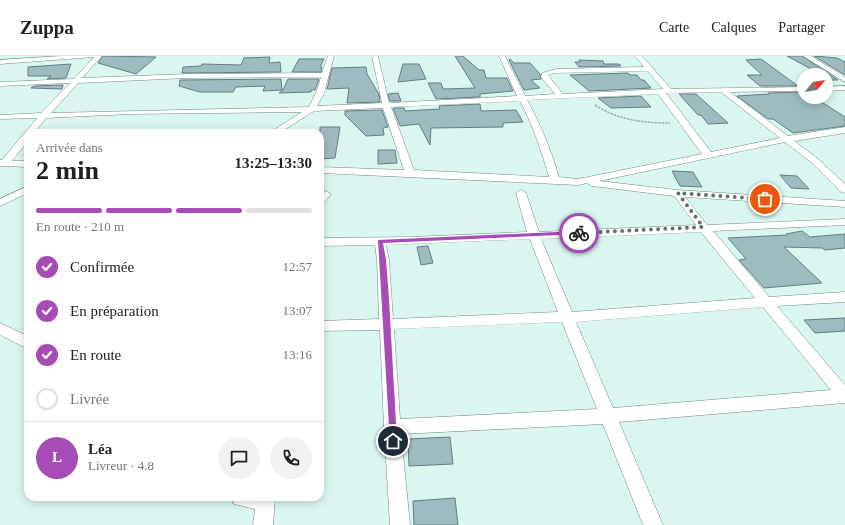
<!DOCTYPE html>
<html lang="fr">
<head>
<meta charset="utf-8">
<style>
  body { margin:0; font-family:"Times New Roman",serif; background:#f2f2f2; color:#202124; height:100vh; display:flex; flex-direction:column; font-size:15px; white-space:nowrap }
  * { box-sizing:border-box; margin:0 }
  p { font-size:13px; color:#757577 }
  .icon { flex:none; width:22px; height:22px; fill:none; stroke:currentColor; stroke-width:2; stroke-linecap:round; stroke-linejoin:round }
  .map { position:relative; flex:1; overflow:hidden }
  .sheet { position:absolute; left:24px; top:73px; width:300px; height:372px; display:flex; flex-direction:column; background:#fff; border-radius:12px; box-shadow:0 2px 10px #0003 }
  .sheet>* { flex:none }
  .needle { width:26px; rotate:60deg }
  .fabs { position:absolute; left:797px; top:12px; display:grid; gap:8px }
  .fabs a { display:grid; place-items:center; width:36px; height:36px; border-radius:50%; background:#fff; box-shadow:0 2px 10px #0003; font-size:20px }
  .pin { position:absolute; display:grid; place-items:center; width:34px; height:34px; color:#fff; margin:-17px; border:2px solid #fff; border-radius:50%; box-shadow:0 1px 4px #0007 }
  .courier { position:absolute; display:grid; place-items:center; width:40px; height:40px; margin:-20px; border:3px solid #a74cb7; border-radius:50%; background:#fff; color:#222; box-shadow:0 1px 5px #0007 }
  .head em { font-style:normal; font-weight:800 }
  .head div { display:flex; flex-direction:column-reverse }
  .head { display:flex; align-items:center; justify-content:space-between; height:68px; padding:0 12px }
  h1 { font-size:26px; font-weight:800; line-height:30px }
  .bar { display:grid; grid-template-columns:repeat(4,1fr); gap:6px 4px; align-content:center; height:48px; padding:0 12px }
  .bar i { height:5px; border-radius:3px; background:#e0e0e0 }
  .bar .active { background:#a74cb7 }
  .bar p { grid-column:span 4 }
  .line { display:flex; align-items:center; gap:10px; padding:0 12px; border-top:1px solid #e0e0e0 }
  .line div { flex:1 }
  .round { display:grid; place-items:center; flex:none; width:42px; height:42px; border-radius:21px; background:#f2f2f2 }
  ol { padding:0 12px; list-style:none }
  li { display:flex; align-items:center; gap:12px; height:44px }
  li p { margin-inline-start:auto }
  li .icon { padding:4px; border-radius:50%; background:#a74cb7; color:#fff; stroke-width:4 }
  li:last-child { color:#757577 }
  li i { width:22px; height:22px; border:2px solid #e0e0e0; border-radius:50% }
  header { display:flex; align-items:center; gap:24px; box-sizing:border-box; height:56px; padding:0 20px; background:#fff; border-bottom:1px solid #e0e0e0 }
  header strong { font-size:19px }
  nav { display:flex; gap:22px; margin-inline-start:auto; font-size:14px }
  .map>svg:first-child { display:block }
</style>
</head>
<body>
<header>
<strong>Zuppa</strong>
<nav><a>Carte</a><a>Calques</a><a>Partager</a></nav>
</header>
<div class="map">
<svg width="845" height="469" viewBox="0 0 845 469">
  <rect width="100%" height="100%" fill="#d9f7f0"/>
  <!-- building -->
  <g fill="#9ebcc0" stroke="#617d81">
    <polygon points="103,0 156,1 136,18 98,7"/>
    <polygon points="455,0 463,0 479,14 484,14 486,22 507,22 513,35 480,38 480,41 436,43 428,27 441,27 443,33 475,32"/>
    <polygon points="787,0 802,0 838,24 830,24 826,21 826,19 822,19"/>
    <polygon points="814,0 837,2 845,6 845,19"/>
    <polygon points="270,1 269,7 280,6 281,16 182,17 183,11 201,10 202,8 241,9 244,2"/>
    <polygon points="299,3 324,3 320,11 322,11 321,16 292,16"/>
    <polygon points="510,3 514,7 530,7 540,18 541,23 531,24 540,32 524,34 509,4"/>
    <polygon points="761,3 798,30 760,30 747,19 762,19 746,4"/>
    <polygon points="579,4 603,5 604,8 619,8 621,10 579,11 575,6 580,6"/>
    <polygon points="71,8 66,22 47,23 51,20 28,20 28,11"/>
    <polygon points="403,8 419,8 426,23 398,26"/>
    <polygon points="366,11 367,18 379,38 380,46 347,47 349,32 327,33 332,12"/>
    <polygon points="628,17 630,19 637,19 641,24 644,24 651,32 589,35 570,19"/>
    <polygon points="281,23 282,34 263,35 265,30 236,31 233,36 200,36 179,30 180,24"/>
    <polygon points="288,23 319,23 315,34 311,34 311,36 279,37 283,34"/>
    <polygon points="63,29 62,33 31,32 34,30"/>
    <polygon points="804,36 804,41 814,41 845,61 845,70 793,77 773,63 768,63 737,40 769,38 768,37"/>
    <polygon points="398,37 401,45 390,45 388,38"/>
    <polygon points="679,38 696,38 728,67 708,68 701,59 698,59"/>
    <polygon points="641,40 651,51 611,52 598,42"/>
    <polygon points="480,48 481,55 516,54 523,66 503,67 503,71 431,72 430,89 419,68 400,70 393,52 404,52 405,55 440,53 439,50"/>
    <polygon points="382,54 388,71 383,72 384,79 366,80 345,59 345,55"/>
    <polygon points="320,71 340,71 335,102 320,103"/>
    <polygon points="378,94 395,94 397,107 378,108"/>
    <polygon points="672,115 693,116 702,131 680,130"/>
    <polygon points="780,119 797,120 809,133 791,132"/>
    <polygon points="802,175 810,181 845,178 845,192 825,194 822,192 784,191 822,227 764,232 739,204 746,203 728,182 787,179 786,178"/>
    <polygon points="428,190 433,207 421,209 417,191"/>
    <polygon points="845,262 845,275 815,277 804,264"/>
    <polygon points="450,381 453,408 409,410 408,383"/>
    <polygon points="455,442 458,469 414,469 413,445"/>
  </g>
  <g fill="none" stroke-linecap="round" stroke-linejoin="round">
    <defs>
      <g id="minor">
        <path d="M62,0h40l-20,22 105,-4 135,-1 6,-17h6l-10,37 -7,13 65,-3 -10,-47h6l11,47 128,-7 -18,-40h6l20,40 30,-2 -14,-17 1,-4 14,-4 88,-2 -9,-11h7l29,33 133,-2v4l-74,1 58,44 57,-9v6l-51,8 23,17 28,26v9l-4,-1 -30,-30 -26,-20 -186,39 78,9 168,11v6l-160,-10 22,28 138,-6v6l-132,6 56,66 76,-5v10l-68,4 68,79v18l-226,19 44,103h-20l-40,-101 -202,10 9,91h-20l-6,-98 -4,-97 -60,1v-10l59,-2 -2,-59 -2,-15 -55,1v-8l92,-1 115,-5 -11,-39 5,-3 5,3 13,39 157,-7 -22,-29 -82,-10 -5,-3 -9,2 -258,-12v-6l84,3 -21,-62 -69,3 -35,22h-10l33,-21 -172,2 -84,4 -12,15h-6v8l-16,20h16v6l-28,-1v-6h2l35,-42 -37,1v-4l41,-2 29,-30 -70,3v-4l74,-3 20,-22 -94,7v-4zM648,15l15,18 -100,5 -15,-19 8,-2zM321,21l-5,16 -7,14 -258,6 27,-30 109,-5zM721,36l59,46 -69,14 -45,-59zM658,38l44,60 -124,25 -19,-2c-8,-27 -18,-52 -32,-77zM520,45c13,24 21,49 29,76l-135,-7 -23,-63zM701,176l54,66 -183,14 -31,-73zM530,183l28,73 -165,7 -4,-59 -3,-15zM763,251l68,83 -218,18 -37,-86zM562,266l35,87 -197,10 -6,-90z"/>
        <polygon points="803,0 811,0 845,21 845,26"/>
        <polygon points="845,30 845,34 826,35 826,31"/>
        <polygon points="28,130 28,137 0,150 0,143"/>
        <polygon points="326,135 331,138 324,147 320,148 320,139"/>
        <polygon points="0,267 28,280 28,293 0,279"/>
        <polygon points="232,441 275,441 273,469 253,469 255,453 234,448"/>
      </g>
    </defs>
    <!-- minor casing -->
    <use href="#minor" stroke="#6e8983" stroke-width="1"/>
    <!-- path -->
    <path stroke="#97afa9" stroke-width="1.5" stroke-dasharray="2.5 1" stroke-linecap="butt" d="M595,49c23,15 48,18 75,18"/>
    <!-- minor -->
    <use href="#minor" fill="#fff" fill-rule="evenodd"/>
  </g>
  <!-- route -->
  <polygon fill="#a74cb7" points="579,175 581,175 581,178 383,187 386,204 389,243 397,385 396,387 390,387 378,184"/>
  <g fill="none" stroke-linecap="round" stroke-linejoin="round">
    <!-- done -->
    <polyline stroke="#5f726d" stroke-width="4" stroke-dasharray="0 7.2" points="579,177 703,171 678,137 765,143"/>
  </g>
</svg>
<div class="fabs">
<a><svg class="needle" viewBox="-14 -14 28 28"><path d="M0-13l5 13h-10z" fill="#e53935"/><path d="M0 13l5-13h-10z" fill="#757577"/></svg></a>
</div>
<div class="pin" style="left:765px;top:143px;background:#ea580c"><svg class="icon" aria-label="bag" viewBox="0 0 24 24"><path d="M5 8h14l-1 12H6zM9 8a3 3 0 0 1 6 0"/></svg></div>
<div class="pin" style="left:393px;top:385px;background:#1f2937"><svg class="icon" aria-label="home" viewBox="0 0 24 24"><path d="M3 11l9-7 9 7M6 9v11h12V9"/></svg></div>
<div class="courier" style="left:579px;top:177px"><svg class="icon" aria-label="bike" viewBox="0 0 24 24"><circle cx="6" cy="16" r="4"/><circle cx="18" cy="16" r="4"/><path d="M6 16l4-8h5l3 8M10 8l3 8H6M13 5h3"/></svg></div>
<section class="sheet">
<div class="head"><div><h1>2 min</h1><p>Arrivée dans</p></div><em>13:25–13:30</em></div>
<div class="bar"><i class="active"></i><i class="active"></i><i class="active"></i><i></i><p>En route · 210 m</p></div>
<ol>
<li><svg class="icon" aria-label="check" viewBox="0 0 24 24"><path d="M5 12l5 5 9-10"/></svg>Confirmée<p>12:57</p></li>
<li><svg class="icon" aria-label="check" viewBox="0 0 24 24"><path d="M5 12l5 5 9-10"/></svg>En préparation<p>13:07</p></li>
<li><svg class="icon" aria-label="check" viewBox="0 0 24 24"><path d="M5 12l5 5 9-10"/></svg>En route<p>13:16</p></li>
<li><i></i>Livrée</li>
</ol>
<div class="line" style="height:72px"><b class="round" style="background:#a74cb7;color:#fff">L</b><div><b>Léa</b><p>Livreur · 4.8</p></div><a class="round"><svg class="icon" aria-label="chat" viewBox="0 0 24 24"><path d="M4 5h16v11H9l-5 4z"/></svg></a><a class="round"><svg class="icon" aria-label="phone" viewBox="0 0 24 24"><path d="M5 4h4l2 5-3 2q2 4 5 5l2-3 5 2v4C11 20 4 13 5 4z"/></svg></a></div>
</section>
</div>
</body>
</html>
